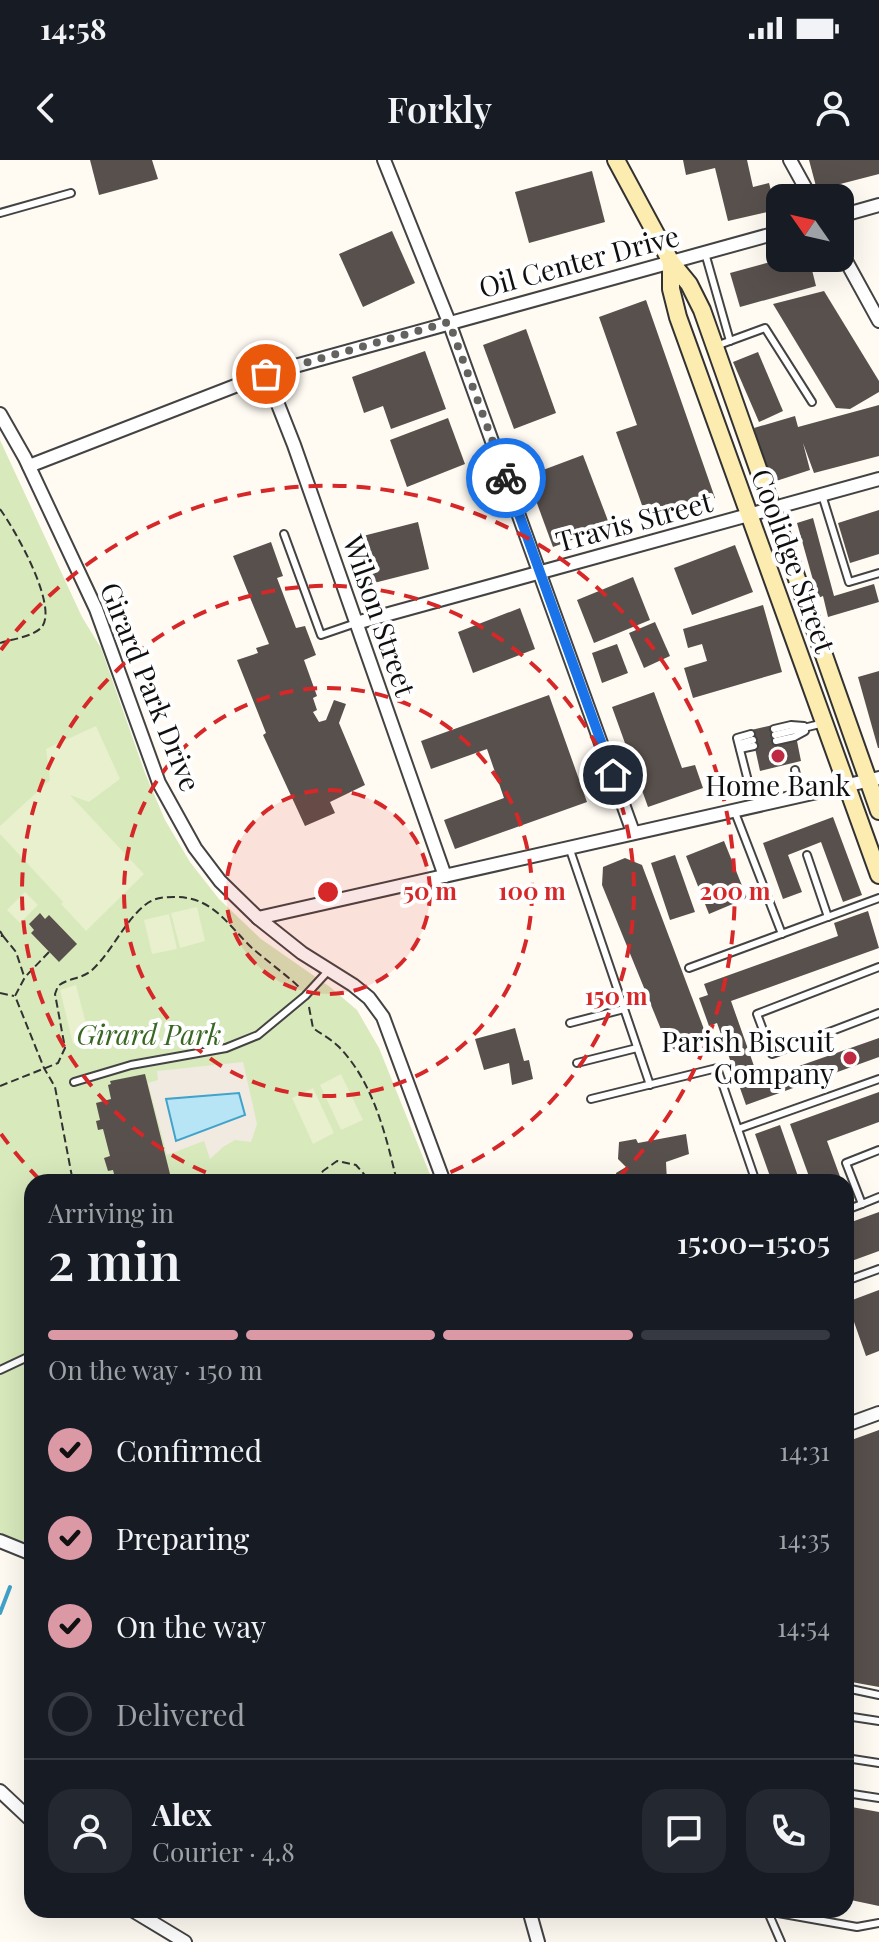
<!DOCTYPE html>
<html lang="en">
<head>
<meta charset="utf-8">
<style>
  body { margin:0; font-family:"Playfair Display",serif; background:#242831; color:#f1f3f6; height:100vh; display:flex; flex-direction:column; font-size:30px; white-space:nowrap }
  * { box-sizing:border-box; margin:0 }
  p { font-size:26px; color:#9ea1a6 }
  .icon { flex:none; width:44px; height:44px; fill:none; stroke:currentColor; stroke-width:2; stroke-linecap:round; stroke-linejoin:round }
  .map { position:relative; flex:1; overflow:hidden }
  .details { position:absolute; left:24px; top:1014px; width:830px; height:744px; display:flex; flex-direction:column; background:#171b24; border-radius:24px; box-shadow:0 8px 32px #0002 }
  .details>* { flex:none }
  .needle { width:52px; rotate:304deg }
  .tools { position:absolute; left:766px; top:24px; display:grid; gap:16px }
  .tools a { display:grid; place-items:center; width:88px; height:88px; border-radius:16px; background:#171b24; box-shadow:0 8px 32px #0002; font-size:40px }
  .pin { position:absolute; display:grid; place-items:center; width:68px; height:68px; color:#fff; margin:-34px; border:4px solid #fff; border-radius:50%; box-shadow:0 2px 8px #0007 }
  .courier { position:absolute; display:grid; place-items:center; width:80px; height:80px; margin:-40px; border:6px solid #1a73e8; border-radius:50%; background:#fff; color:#222; box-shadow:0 2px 10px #0007 }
  .overview em { font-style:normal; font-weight:600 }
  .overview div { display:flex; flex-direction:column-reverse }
  .overview { display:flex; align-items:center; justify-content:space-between; height:136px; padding:0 24px }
  h1 { font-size:52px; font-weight:600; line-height:60px }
  .bar { display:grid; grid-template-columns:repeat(4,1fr); gap:12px 8px; align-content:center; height:96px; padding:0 24px }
  .bar i { height:10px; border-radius:6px; background:#363941 }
  .bar .active { background:#da99a5 }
  .bar p { grid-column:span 4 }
  .line { display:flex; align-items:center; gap:20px; padding:0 24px; border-top:2px solid #363941 }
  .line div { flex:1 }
  .round { display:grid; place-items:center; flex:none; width:84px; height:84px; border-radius:24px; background:#242831 }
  ol { padding:0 24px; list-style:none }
  li { display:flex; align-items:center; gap:24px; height:88px }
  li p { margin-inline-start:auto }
  li .icon { padding:8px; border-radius:50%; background:#da99a5; color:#111; stroke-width:4 }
  li:last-child { color:#9ea1a6 }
  li i { width:44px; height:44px; border:4px solid #363941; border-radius:50% }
  .status { display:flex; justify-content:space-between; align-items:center; height:56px; padding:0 40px; background:#171b24; direction:ltr }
  .status svg { height:22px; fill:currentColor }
  header { display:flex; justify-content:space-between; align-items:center; height:104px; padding:0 24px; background:#171b24; font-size:36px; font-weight:600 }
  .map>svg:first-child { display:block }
</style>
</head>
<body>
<div class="status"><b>14:58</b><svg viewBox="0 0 49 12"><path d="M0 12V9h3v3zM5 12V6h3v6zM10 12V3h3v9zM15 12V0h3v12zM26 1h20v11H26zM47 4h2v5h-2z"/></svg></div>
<header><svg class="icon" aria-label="back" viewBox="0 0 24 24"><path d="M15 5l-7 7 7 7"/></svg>Forkly<svg class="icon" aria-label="person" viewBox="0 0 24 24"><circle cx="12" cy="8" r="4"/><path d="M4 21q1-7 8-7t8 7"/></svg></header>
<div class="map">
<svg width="879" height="1782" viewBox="0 0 879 1782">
  <rect width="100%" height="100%" fill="#fffbf3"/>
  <!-- green -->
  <polygon fill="#d8e9bc" points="0,280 82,457 101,488 145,613 165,660 190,702 219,739 261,779 330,827 357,850 379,888 433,1022 32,1022 32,1387 0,1374"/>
  <!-- pitch -->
  <g fill="#e8f0ce">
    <polygon points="96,566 120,619 89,642 70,635 144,714 86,771 61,744 63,742 0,674 0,666 50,620 46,589"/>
    <polygon points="25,732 38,745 20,763 7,750"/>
    <polygon points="197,747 205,781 180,788 171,753"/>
    <polygon points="169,754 177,789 152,794 144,760"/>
    <polygon points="76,825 90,879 73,884 60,830"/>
    <polygon points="341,914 363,960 341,970 320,925"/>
    <polygon points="313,928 334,973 313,984 292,938"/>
  </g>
  <!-- plaza -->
  <polygon fill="#f0eae1" points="243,902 257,964 251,982 235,980 223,987 210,999 204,981 167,995 148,923 158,920 157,911"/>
  <!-- water -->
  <polygon fill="#b8e5f5" stroke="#41a2ca" stroke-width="2" points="239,933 245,955 176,981 166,939"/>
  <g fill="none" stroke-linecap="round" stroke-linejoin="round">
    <!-- stream -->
    <polyline stroke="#41a2ca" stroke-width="4" points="0,1453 10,1427"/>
  </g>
  <!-- building -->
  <g fill="#58504c">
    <polygon points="90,0 152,0 158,19 99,35"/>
    <polygon points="683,0 747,0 753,27 769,23 776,50 728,61 715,8 686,15"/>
    <polygon points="809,0 879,0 879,14 817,30"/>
    <polygon points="592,11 605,62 529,83 515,32"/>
    <polygon points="392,71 415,123 363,147 339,94"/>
    <polygon points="785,98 809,98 816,126 740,147 730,113"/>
    <polygon points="824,131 879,221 879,232 850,249 836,248 773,144"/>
    <polygon points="646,140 715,338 648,362 616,272 637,265 599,157"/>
    <polygon points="526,169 556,253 514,269 483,185"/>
    <polygon points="425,191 446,249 391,269 383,246 364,253 352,217"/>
    <polygon points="758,192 783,251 759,262 733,202"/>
    <polygon points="879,245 879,296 814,313 803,283 810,310 770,323 754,268 795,256 798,267"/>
    <polygon points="448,258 465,304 407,327 390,280"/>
    <polygon points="583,295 610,366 553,387 527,316"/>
    <polygon points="879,350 879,394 850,403 838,363"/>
    <polygon points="813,358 834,436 874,424 879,442 828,457 823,436 818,438 797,363"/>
    <polygon points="418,362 429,409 366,425 355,378"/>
    <polygon points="271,382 283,416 277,418 296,468 305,466 316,495 304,500 317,536 313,538 317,550 313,552 319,562 326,560 334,540 346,544 339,563 365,625 330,642 335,653 305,666 263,575 266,573 237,500 258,493 256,488 269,484 233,396"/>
    <polygon points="735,385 753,432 692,455 674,408"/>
    <polygon points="633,417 650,460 594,483 577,440"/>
    <polygon points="763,445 782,512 693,538 684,508 707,501 702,484 688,488 683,469"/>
    <polygon points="520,448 535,489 473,513 458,472"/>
    <polygon points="655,462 670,496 644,508 629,473"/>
    <polygon points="617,484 628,513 602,523 592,493"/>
    <polygon points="879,511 879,588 878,588 858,517"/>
    <polygon points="654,532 682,608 695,605 703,628 648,647 612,547"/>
    <polygon points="549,535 587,642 455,689 444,660 504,638 487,589 431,609 421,581"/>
    <polygon points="773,565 777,585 797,581 801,601 760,611 751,570"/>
    <polygon points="833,657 862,735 843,742 821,682 788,695 802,732 783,739 763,683"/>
    <polygon points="724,681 747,738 709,754 686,696"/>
    <polygon points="675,695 695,752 670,760 651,703"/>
    <polygon points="625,698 642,705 705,872 701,882 680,890 669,889 602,725 603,707"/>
    <polygon points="868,751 879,788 731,841 759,920 879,878 879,897 746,945 717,863 709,866 699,838 708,835 704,824 838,776 834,763"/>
    <polygon points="40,753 45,759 49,755 77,784 59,802 31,773 34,770 29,764"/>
    <polygon points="515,868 524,901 529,900 533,919 512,925 509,903 484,910 475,879"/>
    <polygon points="145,914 172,1022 116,1022 113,1010 108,1011 104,998 110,996 103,969 98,970 96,961 100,960 96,943 111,939 108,925 111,924 110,921"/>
    <polygon points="879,932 879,962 827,981 842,1022 811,1022 790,964"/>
    <polygon points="780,965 800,1022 772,1022 755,974"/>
    <polygon points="686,974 689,994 666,1002 667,1022 617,1022 616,1013 626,1007 618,999 619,982 636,979 638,983"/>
    <polygon points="879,1052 879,1091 846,1103 846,1064"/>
    <polygon points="879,1130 879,1191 866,1196 847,1142"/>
    <polygon points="879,1270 879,1527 846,1521 846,1282"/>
    <polygon points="846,1646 879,1652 879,1746 846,1739"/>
  </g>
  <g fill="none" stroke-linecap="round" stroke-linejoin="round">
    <defs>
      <g id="lane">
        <polyline points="0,53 71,33"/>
        <polyline points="705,93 730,181"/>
        <polyline points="716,186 765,168 812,242"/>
        <polyline points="822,335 849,422 879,413"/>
        <polyline points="284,374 321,475 356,463"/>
        <polyline points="774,569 791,565 804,566"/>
        <polyline points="751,574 737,578 748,621 755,628 759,645"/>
        <polyline points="775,575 824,563"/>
        <polyline points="776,581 794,577 805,571"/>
        <polyline points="739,584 753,580"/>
        <polyline points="740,589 754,586"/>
        <polyline points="795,610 801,636"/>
        <polyline points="734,650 782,774"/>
        <polyline points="569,687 650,925"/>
        <polyline points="807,695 828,757"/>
        <polyline points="879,807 757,854 772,894 879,853"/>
        <polyline points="689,808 879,738"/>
        <polyline points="570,863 624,849"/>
        <polyline points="577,903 637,888"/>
        <polyline points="74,922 131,905 226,888 258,875 305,836 329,810"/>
        <polyline points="591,939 717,908 756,1022"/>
        <polyline points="738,969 879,919"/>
        <polyline points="879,990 846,1003 862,1044 879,1037"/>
        <polyline points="846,1050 862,1044"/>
        <polyline points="846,1121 879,1109"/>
        <polyline points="0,1210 32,1195"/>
        <polyline points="846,1528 879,1535"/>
        <polyline points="846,1556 879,1561"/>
        <polyline points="846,1598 879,1603"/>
        <polyline points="846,1633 879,1638"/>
        <polyline points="767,1750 781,1782"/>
        <polyline points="767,1751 857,1767 879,1763"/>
      </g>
      <g id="street">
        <polyline points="384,0 449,162 633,672"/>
        <polyline points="790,0 811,38"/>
        <polyline points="840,56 879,45"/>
        <polyline points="840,90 879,161"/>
        <polyline points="266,214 294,285 445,716"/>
        <polyline points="0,254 25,298 96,449 159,623 195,688 220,721 258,758 302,793 353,825 369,838 383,857 444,1022"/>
        <polyline points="29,306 266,214 780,72"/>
        <polyline points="356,463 879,319"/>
        <polyline points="258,758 879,618"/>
        <polyline points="846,1265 879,1253"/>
        <polyline points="0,1381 32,1394"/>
        <polyline points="0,1631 32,1661"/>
        <polyline points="132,1750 185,1782"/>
        <polyline points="529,1750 538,1782"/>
      </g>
      <g id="secondary">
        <polyline points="616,0 671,102 689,124 702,150 879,651"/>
        <polyline points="671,102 671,129 678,157 879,715"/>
      </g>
    </defs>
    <!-- lane casing -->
    <use href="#lane" stroke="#434343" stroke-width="10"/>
    <!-- street casing -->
    <use href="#street" stroke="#434343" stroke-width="16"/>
    <!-- secondary casing -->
    <use href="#secondary" stroke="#323232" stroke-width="20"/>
    <!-- path -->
    <g stroke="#323232" stroke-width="2" stroke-dasharray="8 4" stroke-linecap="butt">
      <path d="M0,349c14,19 60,99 41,119 -10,9 -28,11 -41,15"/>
      <polyline points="0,771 3,776 0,776 3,776 16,792 24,816"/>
      <polyline points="49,792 25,817 15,836 44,908 55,927 73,1022"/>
      <polyline points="0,833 14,836"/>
      <path d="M309,847l4,21c8,6 18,11 25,18 35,35 48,89 59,136"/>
      <path d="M0,926l58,-23 7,-15 -10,-54 3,-8c10,-8 23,-7 33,-15 21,-19 32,-48 54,-66 8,-7 18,-8 29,-8 38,-1 54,28 78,51 15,13 32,25 47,39"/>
      <polyline points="302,1022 314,1021"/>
      <polyline points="315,1022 323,1011 337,1001 356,1005 371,1022"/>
    </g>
    <!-- lane -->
    <use href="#lane" stroke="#fff" stroke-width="6"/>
    <!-- street -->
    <use href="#street" stroke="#fff" stroke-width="12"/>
    <!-- secondary -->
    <use href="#secondary" stroke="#fdecb0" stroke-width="16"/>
  </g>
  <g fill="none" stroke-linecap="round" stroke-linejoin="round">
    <!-- done -->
    <polyline stroke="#64625f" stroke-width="8" stroke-dasharray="0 14.4" points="266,214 449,162 506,318"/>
    <!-- route -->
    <polyline stroke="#1a73e8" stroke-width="10" points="506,318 613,615"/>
  </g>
  <!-- distance rings -->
  <circle cx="328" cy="732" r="102" fill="#d62828" fill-opacity=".12"/>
  <g fill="none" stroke="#d62828" stroke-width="4" stroke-dasharray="14 10">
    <circle cx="328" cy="732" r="102"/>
    <circle cx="328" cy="732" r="204"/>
    <path d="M228 1021A306 306 0 1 1 428 1021"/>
    <path d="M40 1020A407 407 0 0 1 1 974M1 490A407 407 0 1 1 616 1020"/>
  </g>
  <!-- markers -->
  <g fill="#be2a41" stroke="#fff" stroke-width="3">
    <circle cx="778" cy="596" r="8"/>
    <circle cx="850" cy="898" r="8"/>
  </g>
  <g text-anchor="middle" stroke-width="8" stroke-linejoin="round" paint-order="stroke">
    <!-- street labels -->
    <g font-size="28" fill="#101010" stroke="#fff">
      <text transform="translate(579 102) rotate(-15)" y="10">Oil Center Drive</text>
      <text transform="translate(634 362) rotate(-15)" y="10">Travis Street</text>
      <text transform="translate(793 401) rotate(70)" y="10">Coolidge Street</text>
      <text transform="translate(379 456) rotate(71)" y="10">Wilson Street</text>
      <text transform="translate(150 527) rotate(68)" y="10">Girard Park Drive</text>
    </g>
    <!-- poi labels -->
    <g font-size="28" fill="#101010" stroke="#fff">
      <text x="778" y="636">Home Bank</text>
      <text x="834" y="892" text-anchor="end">Parish Biscuit<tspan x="834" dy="32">Company</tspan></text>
    </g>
    <!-- park labels -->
    <g font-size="28" font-style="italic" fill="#376720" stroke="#fff">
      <text x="149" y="885">Girard Park</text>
    </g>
  </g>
  <circle cx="328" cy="732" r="12" fill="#d62828" stroke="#fff" stroke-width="4"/>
  <g font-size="24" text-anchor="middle" font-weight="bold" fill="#d62828" stroke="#fff" stroke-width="8" stroke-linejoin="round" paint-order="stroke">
    <text x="430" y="740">50 m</text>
    <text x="532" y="740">100 m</text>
    <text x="735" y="740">200 m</text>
    <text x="616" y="845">150 m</text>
  </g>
</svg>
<div class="tools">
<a><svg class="needle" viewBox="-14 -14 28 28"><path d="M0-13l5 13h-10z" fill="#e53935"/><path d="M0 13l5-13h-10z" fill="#9ea1a6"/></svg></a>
</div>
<div class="pin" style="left:266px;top:214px;background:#ea580c"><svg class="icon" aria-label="bag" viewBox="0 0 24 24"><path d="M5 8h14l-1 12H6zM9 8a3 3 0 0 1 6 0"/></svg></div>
<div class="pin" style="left:613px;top:615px;background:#1f2937"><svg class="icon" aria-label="home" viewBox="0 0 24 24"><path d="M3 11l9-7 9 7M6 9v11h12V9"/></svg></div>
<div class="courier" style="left:506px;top:318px"><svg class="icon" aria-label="bike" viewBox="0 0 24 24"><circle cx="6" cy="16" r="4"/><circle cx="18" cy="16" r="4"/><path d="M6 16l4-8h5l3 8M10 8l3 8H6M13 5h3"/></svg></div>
<section class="details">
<div class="overview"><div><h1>2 min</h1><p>Arriving in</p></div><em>15:00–15:05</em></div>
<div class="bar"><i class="active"></i><i class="active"></i><i class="active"></i><i></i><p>On the way · 150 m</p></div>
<ol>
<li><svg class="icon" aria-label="check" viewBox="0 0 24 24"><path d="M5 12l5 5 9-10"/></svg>Confirmed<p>14:31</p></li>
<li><svg class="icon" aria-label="check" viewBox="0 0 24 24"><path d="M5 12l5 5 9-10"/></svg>Preparing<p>14:35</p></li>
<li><svg class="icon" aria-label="check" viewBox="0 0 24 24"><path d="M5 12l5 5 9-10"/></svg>On the way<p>14:54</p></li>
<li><i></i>Delivered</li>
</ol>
<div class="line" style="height:144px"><a class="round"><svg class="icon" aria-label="person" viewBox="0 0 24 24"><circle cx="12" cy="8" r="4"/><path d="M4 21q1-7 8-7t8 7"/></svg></a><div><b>Alex</b><p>Courier · 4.8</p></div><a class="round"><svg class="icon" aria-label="chat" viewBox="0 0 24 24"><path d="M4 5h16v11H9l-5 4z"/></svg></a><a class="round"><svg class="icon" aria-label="phone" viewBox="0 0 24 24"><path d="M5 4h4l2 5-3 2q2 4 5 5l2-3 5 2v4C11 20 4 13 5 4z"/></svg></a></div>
</section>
</div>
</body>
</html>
